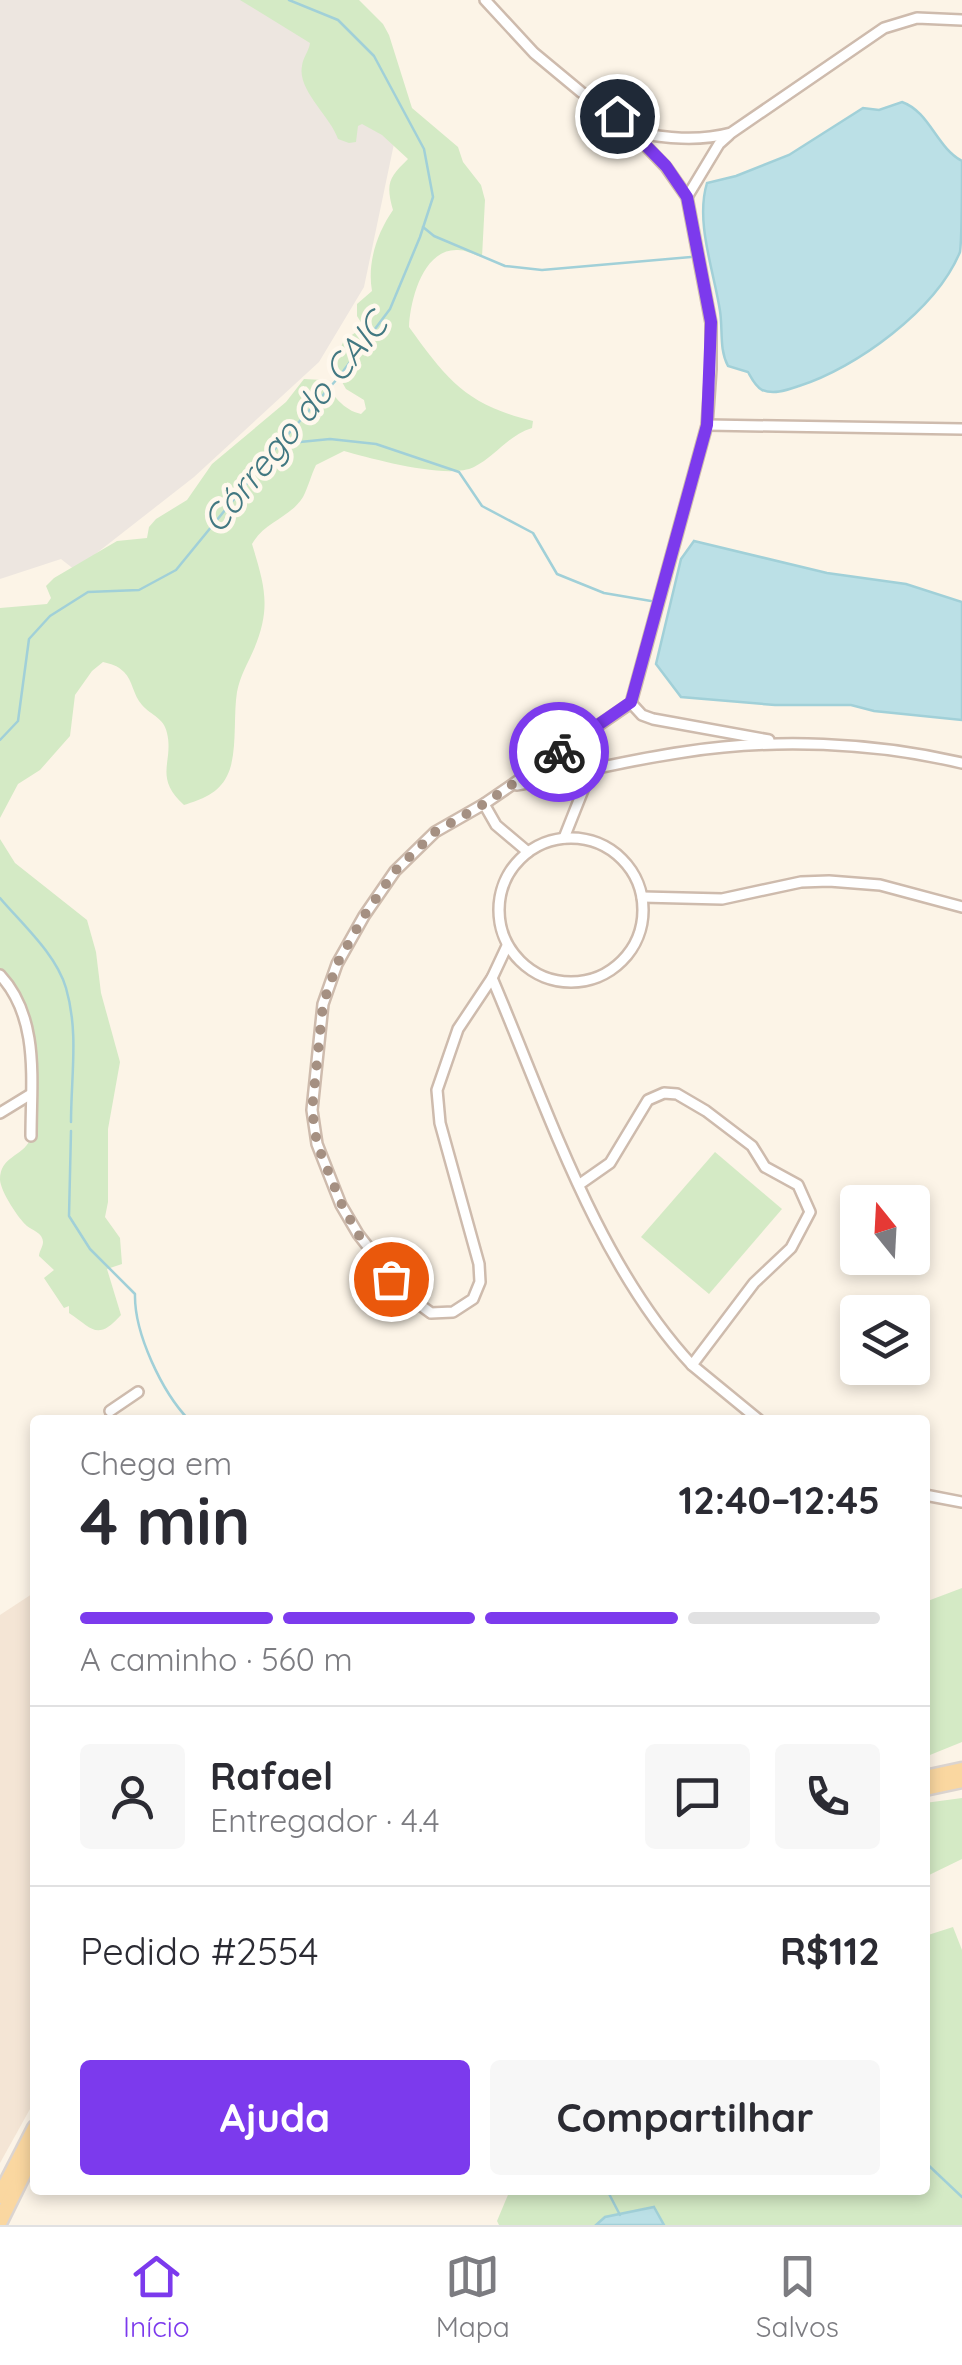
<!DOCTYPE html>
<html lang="pt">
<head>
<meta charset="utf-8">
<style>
  body { margin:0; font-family:Quicksand,sans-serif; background:#f7f7f7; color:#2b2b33; height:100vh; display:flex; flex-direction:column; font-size:38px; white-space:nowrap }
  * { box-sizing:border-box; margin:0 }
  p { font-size:32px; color:#7c7c81 }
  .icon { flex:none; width:55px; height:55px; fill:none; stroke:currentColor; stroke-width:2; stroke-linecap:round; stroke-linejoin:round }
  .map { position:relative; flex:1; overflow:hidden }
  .details { position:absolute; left:30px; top:1415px; width:900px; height:780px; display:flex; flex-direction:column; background:#fff; border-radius:10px; box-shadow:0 5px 15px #0003 }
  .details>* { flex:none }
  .needle { width:65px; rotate:342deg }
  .tools { position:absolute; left:840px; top:1185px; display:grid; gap:20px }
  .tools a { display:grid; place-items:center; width:90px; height:90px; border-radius:10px; background:#fff; box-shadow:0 5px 15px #0003; font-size:50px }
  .pin { position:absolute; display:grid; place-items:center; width:85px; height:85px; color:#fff; margin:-42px; border:5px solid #fff; border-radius:50%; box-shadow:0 2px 10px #0007 }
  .courier { position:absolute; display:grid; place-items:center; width:100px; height:100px; margin:-50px; border:8px solid #7c3aed; border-radius:50%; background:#fff; color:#222; box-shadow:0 2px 12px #0007 }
  .summary em { font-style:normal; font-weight:700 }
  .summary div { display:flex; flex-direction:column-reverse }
  .summary { display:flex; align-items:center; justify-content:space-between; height:170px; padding:0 50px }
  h1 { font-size:65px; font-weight:700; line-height:75px }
  .bar { display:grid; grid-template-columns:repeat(4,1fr); gap:15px 10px; align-content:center; height:120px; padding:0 50px }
  .bar i { height:12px; border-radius:8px; background:#e1e1e2 }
  .bar .active { background:#7c3aed }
  .bar p { grid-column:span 4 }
  .line { display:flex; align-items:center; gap:25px; padding:0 50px; border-top:2px solid #e1e1e2 }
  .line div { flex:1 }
  .round { display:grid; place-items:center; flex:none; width:105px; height:105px; border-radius:10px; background:#f7f7f7 }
  .primary-button { display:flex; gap:20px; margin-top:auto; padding:20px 50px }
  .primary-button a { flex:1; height:115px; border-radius:10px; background:#7c3aed; color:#fff; font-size:40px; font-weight:700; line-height:115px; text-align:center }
  .primary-button a+a { background:#f7f7f7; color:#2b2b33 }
  .menu { display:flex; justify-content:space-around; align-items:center; height:140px; border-top:2px solid #e1e1e2; background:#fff; font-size:28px; color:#7c7c81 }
  .menu a { display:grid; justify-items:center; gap:5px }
  .menu .active { color:#7c3aed }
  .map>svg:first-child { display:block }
</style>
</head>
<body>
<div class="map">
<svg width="962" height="2225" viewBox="0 0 962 2225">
  <rect width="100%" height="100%" fill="#fcf4e7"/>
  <!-- residential -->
  <polygon fill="#f4e5d5" points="35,1592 35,2100 0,2163 0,1615"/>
  <!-- industrial -->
  <polygon fill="#ede6e0" points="0,0 254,0 346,63 395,139 364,287 319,362 194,477 75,570 61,559 0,579"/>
  <!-- green -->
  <g fill="#d4eac5">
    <path d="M240,0h119l24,24 6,11 23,73 46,39 5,15 18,23 4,15 -3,57c-8,-2 -16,-7 -24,-7 -35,-2 -48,51 -49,77 39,54 58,78 124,94l-1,7c-25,8 -36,28 -58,39 -26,13 -101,-8 -130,-16l-28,14c-5,10 -8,23 -13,32 -13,21 -39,25 -51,47 12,40 20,63 2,105 -6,14 -14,27 -17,43 -4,24 1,63 -10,84 -9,18 -25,23 -43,29 -31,-28 -10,-43 -17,-72 -3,-15 -15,-17 -25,-28 -9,-10 -9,-24 -18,-33 -7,-7 -13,-8 -21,-10l-11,9 -17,24 -5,41 -30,34 -22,14 -18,34v-210l47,-4 4,-6 -5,-12 8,-8 63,-37 30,-3 2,-11 7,-8 31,-19 25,-36 74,-62 18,-23 19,1c10,15 20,30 38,34l5,-5 -2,-9 -18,-11 -13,-23 11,-26 20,-13 -7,-11v-12l15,-13c-5,-28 5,-58 21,-81 -8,-28 -3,-33 15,-51l-26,-24 -20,-11 -4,2 -2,16 -7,1 -11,-4c-7,-22 -41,-49 -36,-73 1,-9 7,-15 8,-23z"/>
    <path d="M0,839l15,24 72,57 9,32 5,41 19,69 -12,67v73l-3,15 15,21 2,26 -15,5 14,46c-24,27 -29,13 -52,-2v-7l-5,2 -20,-30 10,-8 -15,-14c0,-5 4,-9 4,-14 0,-9 -11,-12 -16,-16 -9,-8 -26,-34 -27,-46 0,-24 22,-23 30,-40 12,-26 8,-105 -5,-130 -6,-13 -15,-20 -25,-30z"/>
    <polygon points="715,1152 782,1209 709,1294 641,1237"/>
    <polygon points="962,1588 962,1742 925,1757 925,1602"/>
    <polygon points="962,1798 962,1859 925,1877 925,1803"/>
    <polygon points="953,1927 962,1950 962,2225 499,2225 497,2221 510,2190 925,2190 925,1936"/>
  </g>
  <!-- water -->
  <g fill="#bbe0e6" stroke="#a1d0d8" stroke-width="2.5">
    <path d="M902,102c28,10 34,45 60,59 0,20 0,76 -2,91 -24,58 -104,116 -161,134 -12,4 -25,9 -37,4 -7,-4 -10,-11 -14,-18l-20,-6c-9,-17 -5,-36 -8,-55 -6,-40 -25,-89 -13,-128l29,-7 53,-21 74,-47 16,2z"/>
    <polygon points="694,541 827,573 906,584 962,602 962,720 874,711 851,705 775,705 681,697 656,664 681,559"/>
    <polygon points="654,2207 664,2225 596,2225 605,2217"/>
  </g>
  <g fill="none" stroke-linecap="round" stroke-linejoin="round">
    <!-- stream -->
    <g stroke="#a1d0d8" stroke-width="2.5">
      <polyline points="423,227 434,236 505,266 542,270 691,257"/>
      <polyline points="286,438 300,442 330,439 376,444 459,472 482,506 533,533 557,574 604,593 651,601"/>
      <polyline points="0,740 18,721 29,639 50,616 88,592 139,590 176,570 275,449 338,378 390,309 420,237 433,197 424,149 374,56 338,20 289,0"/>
      <path d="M0,898c22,26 56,56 66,90 13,44 5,89 5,134"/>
      <path d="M71,1131l-2,85 21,33 45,45c-1,39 27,98 54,126"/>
      <polyline points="925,2162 962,2197"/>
      <polyline points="607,2190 620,2215"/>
    </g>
    <defs>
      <g id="minor">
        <polyline points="485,0 534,53 581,92 617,116 666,167 687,197 711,323 711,369 707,425 631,703 484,804 435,832 395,871 364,916 337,964 323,1004 312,1110 317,1144 341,1205 358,1234 405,1294 431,1313 453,1312 473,1299 480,1282 479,1264 440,1123 437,1090 458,1029 492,978 507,946"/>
        <path d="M632,132c34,6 65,10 99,1l153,-105 33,-10 45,2"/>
        <polyline points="687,197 719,144 729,135"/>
        <polyline points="707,425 962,429"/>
        <polyline points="631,703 642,715 653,719 769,740"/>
        <path d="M517,785c56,-11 111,-25 167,-33 90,-14 189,-10 278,11"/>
        <polyline points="484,804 496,825 528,852"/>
        <circle cx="571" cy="910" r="72"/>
        <polyline points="564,838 591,770"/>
        <polyline points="642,897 722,899 801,882 829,881 880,885 962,907"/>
        <path d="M0,975c40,43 31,106 31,161"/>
        <path d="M492,978c55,129 104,284 200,387"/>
        <polyline points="0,1113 31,1094"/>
        <polyline points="580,1184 610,1163 648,1100 664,1093 677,1094 706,1111 752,1146 765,1167 798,1185 810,1212 791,1248 754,1283 692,1365 759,1420"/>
        <polyline points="110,1411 138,1392"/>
        <polyline points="925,1495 962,1502"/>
      </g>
      <g id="primary">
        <polyline points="925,1778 962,1770"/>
        <polyline points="925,1788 962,1780"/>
        <polyline points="0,2196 35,2128"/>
        <polyline points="0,2221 35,2150"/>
      </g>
    </defs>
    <!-- minor casing -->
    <use href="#minor" stroke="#cebbad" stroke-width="14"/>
    <!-- primary casing -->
    <use href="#primary" stroke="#dbd4d0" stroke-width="19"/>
    <!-- minor -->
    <use href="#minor" stroke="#fff" stroke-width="9"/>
    <!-- primary -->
    <use href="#primary" stroke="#fad7a0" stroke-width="14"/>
  </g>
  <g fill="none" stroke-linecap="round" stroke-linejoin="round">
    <!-- done -->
    <polyline stroke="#a59082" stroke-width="10" stroke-dasharray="0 18" points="391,1279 358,1234 342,1205 317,1144 312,1110 323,1004 337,964 364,916 395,871 435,832 484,804 559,752"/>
    <!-- route -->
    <polyline stroke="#7c3aed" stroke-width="12" points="559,752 631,702 707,425 711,322 687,197 666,166 617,116"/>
  </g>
  <g text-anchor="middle" stroke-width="9" stroke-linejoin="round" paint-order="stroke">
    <!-- water labels -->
    <g font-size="35" font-style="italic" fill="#427882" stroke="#fff8ed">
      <text transform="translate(295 423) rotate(-51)" y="12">Córrego do CAIC</text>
    </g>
  </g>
</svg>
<div class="tools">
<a><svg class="needle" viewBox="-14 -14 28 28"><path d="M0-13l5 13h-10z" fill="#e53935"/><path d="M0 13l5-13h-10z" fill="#7c7c81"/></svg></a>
<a><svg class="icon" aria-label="layers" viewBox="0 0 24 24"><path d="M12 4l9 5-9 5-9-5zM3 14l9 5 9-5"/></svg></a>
</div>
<div class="pin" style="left:391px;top:1279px;background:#ea580c"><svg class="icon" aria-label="bag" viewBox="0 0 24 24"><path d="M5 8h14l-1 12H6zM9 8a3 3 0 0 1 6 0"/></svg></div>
<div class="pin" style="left:617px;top:116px;background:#1f2937"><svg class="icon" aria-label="home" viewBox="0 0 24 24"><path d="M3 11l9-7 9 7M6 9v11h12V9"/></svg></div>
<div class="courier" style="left:559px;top:752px"><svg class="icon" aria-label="bike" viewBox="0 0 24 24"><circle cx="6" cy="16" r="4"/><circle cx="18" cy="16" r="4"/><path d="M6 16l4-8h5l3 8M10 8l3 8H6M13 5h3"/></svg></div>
<section class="details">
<div class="summary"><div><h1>4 min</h1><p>Chega em</p></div><em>12:40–12:45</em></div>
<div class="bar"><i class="active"></i><i class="active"></i><i class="active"></i><i></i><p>A caminho · 560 m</p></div>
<div class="line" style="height:180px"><a class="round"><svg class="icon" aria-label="person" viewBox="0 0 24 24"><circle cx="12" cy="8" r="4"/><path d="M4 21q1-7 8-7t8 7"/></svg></a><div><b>Rafael</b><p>Entregador · 4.4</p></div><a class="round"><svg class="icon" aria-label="chat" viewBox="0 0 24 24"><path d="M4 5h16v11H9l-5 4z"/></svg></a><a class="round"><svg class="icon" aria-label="phone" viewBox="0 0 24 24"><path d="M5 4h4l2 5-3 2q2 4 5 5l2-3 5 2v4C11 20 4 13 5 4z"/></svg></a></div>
<div class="line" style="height:130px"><div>Pedido #2554</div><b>R$112</b></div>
<div class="primary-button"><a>Ajuda</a><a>Compartilhar</a></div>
</section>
</div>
<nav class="menu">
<a class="active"><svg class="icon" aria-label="home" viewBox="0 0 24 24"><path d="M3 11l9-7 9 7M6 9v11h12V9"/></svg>Início</a>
<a><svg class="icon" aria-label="map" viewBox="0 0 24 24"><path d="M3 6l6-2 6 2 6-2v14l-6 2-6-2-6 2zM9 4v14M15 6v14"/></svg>Mapa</a>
<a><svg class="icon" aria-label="saved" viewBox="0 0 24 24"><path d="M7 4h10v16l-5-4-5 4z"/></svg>Salvos</a>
</nav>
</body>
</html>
